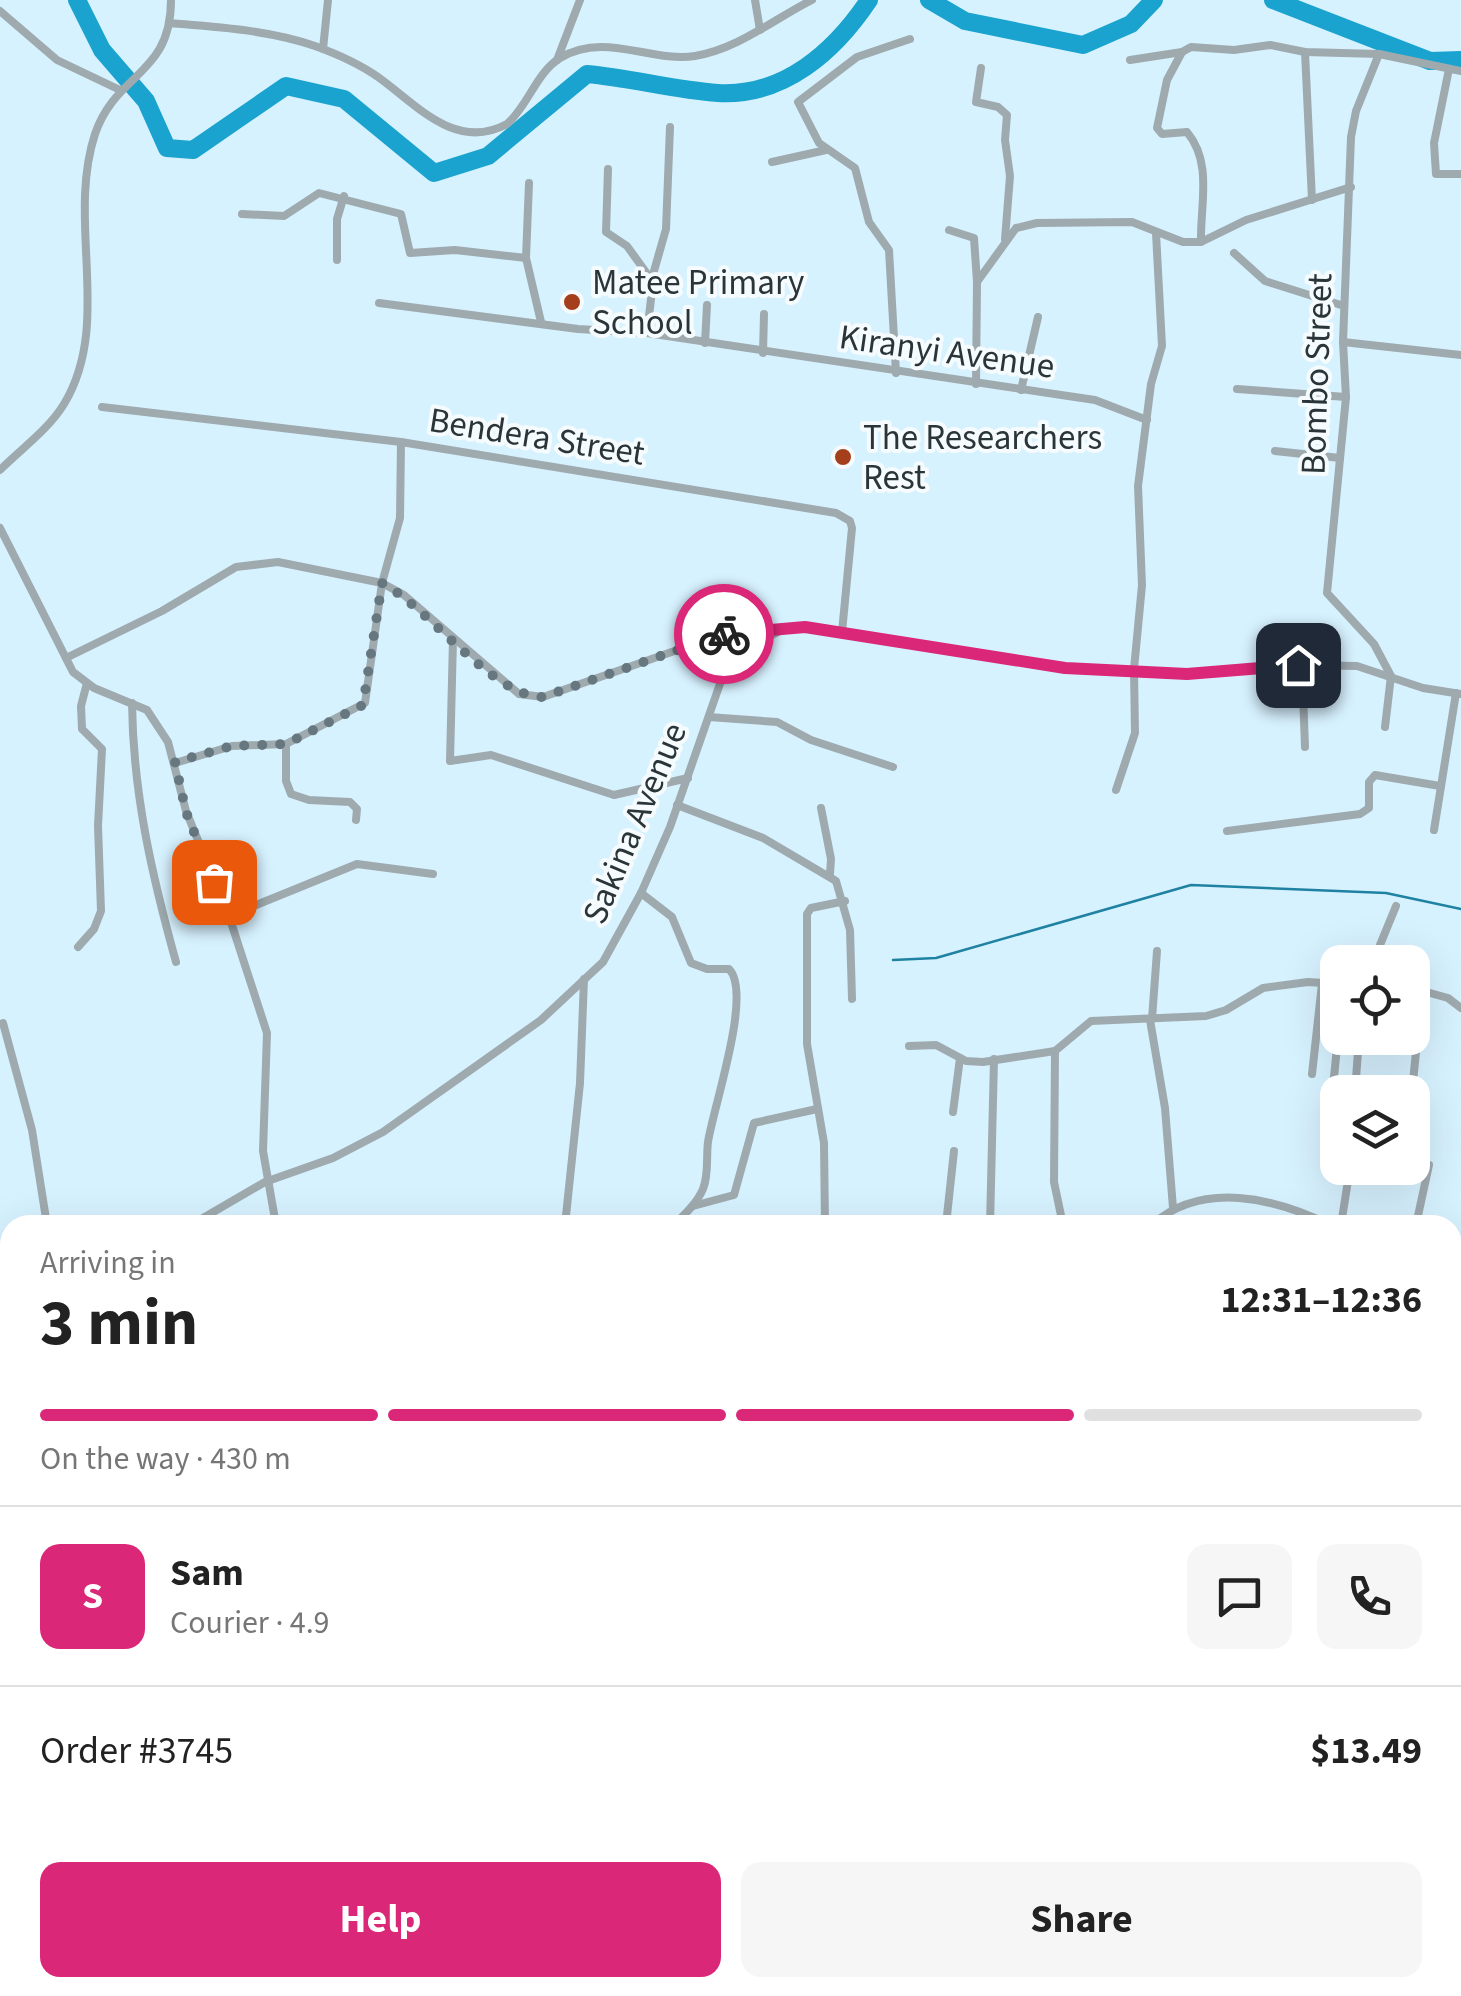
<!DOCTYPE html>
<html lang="en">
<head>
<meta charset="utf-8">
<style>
  body { margin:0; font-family:"Source Sans 3",sans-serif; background:#f6f6f6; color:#222; height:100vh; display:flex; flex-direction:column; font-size:38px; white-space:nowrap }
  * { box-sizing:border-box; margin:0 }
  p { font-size:32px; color:#767676 }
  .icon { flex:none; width:55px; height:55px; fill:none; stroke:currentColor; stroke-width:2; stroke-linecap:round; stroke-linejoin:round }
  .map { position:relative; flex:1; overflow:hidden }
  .side { position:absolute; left:0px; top:1215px; width:1462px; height:782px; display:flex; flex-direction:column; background:#fff; border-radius:30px 30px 0 0; box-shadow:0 10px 40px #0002 }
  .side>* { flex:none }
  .controls { position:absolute; left:1320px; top:945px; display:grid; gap:20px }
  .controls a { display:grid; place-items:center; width:110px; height:110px; border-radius:20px; background:#fff; box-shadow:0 10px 40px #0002; font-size:50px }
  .pin { position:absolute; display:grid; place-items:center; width:85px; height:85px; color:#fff; margin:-42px; border-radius:20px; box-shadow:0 5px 15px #0006 }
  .courier { position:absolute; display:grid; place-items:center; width:100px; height:100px; margin:-50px; border:8px solid #db2777; border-radius:50%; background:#fff; color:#222; box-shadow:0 2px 12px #0007 }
  .summary em { font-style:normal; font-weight:700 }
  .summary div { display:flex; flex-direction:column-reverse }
  .summary { display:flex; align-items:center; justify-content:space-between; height:170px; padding:0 40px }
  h1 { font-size:65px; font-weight:700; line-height:75px }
  .bar { display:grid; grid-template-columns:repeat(4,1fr); gap:15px 10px; align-content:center; height:120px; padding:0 40px }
  .bar i { height:12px; border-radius:8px; background:#e0e0e0 }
  .bar .active { background:#db2777 }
  .bar p { grid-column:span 4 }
  .line { display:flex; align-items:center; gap:25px; padding:0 40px; border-top:2px solid #e0e0e0 }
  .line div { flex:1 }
  .round { display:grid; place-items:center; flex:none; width:105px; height:105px; border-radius:20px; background:#f6f6f6 }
  .primary-button { display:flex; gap:20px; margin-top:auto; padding:20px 40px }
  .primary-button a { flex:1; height:115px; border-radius:20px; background:#db2777; color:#fff; font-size:40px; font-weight:700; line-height:115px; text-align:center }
  .primary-button a+a { background:#f6f6f6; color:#222 }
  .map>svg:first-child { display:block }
</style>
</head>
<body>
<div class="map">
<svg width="1461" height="1996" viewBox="0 0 1461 1996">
  <rect width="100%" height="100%" fill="#d7f2ff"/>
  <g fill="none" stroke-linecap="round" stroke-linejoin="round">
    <!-- stream -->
    <polyline stroke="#1f82a2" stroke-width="2.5" points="893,960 936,958 1191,885 1386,893 1461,909"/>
    <!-- river -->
    <g stroke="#1aa3ce" stroke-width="18">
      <path d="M77,0l25,50 44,51 21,47 26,2 93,-64 58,13 90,74 54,-17 99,-82c44,4 87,16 131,19 66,4 117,-42 151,-93"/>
      <polyline points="929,0 965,21 1083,45 1131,24 1154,0"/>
      <polyline points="1273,0 1430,61 1461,60"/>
    </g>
    <!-- street -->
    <g stroke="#9faaaf" stroke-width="8">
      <polyline points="755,0 760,30"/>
      <polyline points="0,11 57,60 120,90"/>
      <path d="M169,23c48,4 100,7 146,23 22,8 43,17 63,31 38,27 77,75 129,47 21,-18 29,-51 53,-66 45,-27 91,5 135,-2 43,-7 79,-37 117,-56"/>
      <polyline points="323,49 328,0"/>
      <polyline points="1305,52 1312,200"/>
      <polyline points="1379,54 1356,111 1351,137 1343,342 1346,397 1327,593 1374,644 1391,676 1385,727"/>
      <polyline points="557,60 580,0"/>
      <polyline points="1130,60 1182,52"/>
      <polyline points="981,68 976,102 998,107 1007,115 1005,140 1010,176 1005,239"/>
      <polyline points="1449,69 1434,143 1436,174 1461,174"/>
      <polyline points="772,162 826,150"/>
      <polyline points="608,169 606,232 627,246 653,282 647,333"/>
      <polyline points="529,183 526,258 541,322"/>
      <polyline points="242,214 284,216 319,193 401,214 410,253 455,250 526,258"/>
      <polyline points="949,230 974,238 977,282"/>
      <path d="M1201,242c-1,-37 12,-79 -14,-110l-25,2 -5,-6 10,-48 15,-28 9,-5 43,3 36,-5 35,7 74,2 82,17"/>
      <polyline points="1234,253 1265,281 1344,306"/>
      <polyline points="337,260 337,219 344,196"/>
      <polyline points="652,278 666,229 670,127"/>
      <polyline points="379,303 578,329 647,333 1095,400 1147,420"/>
      <polyline points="1343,342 1461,355"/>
      <polyline points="705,343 707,305"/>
      <polyline points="763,353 764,314"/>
      <polyline points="896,373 889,250 869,222 855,168 819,143 798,102 857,57 910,39"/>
      <polyline points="976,384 977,282 1016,228 1037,223 1132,222 1183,242 1201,242 1246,220 1351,187"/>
      <polyline points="1237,389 1346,397"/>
      <polyline points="1021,390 1038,317"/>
      <polyline points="102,407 401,442 836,513 850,521 852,528 842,632"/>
      <polyline points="1275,451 1340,458"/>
      <path d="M0,470c21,-21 49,-41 64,-66 49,-81 2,-182 31,-270 21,-62 76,-58 76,-134"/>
      <polyline points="0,528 73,672 94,688 147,710 168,742 186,811 229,916 267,1033 263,1151 276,1225"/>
      <polyline points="453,639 450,761 491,755 614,795 688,778"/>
      <polyline points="66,658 162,611 236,567 278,562 382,583 404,595 519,694 543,697 723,634 779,628"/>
      <polyline points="1302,665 1305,747"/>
      <path d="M132,703c1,90 20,173 44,259"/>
      <polyline points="709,717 777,722 811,740 893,767"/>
      <polyline points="286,744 286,781 291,794 309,800 350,802 357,809 356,820"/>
      <polyline points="175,763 232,746 286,744 365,703 382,583 400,518 401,442"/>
      <polyline points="1116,790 1135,733 1134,669 1142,585 1138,486 1151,384 1162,346 1156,233"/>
      <polyline points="677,805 763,838 836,881 850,930 852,999"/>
      <polyline points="821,808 831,859 830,874"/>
      <polyline points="1434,830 1456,693"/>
      <polyline points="1227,831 1360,814 1369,808 1369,782 1375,775 1440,786"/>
      <path d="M641,893l31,24 19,46 16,6h22c24,24 -16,139 -21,173 -2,16 1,32 -5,47 -6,14 -18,25 -29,36"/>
      <polyline points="229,916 357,864 433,874"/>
      <polyline points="78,947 94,929 101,911 98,826 102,749 82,729 81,706 87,683"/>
      <polyline points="1373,962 1396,906"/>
      <polyline points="1412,988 1448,998 1461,1008"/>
      <polyline points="1152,1019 1157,951"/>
      <polyline points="1150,1020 1165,1108 1173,1208"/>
      <polyline points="3,1023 32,1130 47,1225"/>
      <polyline points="909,1046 936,1045 966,1061 983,1062 1055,1051 1091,1021 1206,1016 1226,1010 1263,988 1308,982 1338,984"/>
      <polyline points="1358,1048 1379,1049 1384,1038"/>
      <polyline points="1055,1051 1054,1182 1063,1225"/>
      <polyline points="1312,1074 1322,984"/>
      <polyline points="1333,1087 1338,1037"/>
      <polyline points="1355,1092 1359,1038"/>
      <polyline points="1412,1092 1422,991"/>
      <polyline points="953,1112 960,1058"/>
      <polyline points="693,1206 734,1195 754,1123 817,1109"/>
      <polyline points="418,1221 418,1225"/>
      <polyline points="191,1225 265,1182 333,1158 383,1132 541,1020 603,962 641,893 670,827 722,678 748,647 784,629 805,627 1065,668 1187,674 1299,665 1357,666 1423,688 1461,694"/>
      <polyline points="565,1225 580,1083 584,979"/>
      <polyline points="825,1225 824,1143 807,1044 807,914 811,908 845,901"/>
      <polyline points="946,1225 954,1151"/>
      <polyline points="990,1225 994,1059"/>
      <path d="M1152,1225c50,-45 123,-27 178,0"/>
      <polyline points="1341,1225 1350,1168"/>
      <polyline points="1416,1225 1429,1165"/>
      <polyline points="0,1306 4,1319"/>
      <polyline points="1452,1427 1461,1428"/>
      <polyline points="0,1491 10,1482"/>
      <polyline points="1452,1646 1461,1646"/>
      <polyline points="0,1834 10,1834"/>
      <polyline points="1452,1917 1461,1912"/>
      <polyline points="104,1988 105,1996"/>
      <polyline points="212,1988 214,1996"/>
      <polyline points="320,1988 323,1996"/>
      <polyline points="409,1988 410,1996"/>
      <polyline points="677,1988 680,1996"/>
      <polyline points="970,1988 982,1996"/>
      <polyline points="1115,1988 1115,1996"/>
      <polyline points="1219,1988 1231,1996"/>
      <polyline points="1288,1988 1290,1996"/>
      <polyline points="456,1996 457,1988"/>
      <polyline points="579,1996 591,1991 622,1994"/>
      <polyline points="858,1996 859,1988"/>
      <polyline points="1014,1996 1081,1988"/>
      <polyline points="1184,1996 1185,1988"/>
      <polyline points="1410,1996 1410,1988"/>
    </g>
  </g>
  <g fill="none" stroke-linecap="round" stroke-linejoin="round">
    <!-- done -->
    <path stroke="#67777f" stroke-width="10" stroke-dasharray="0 18" d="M214,882l-28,-70 -11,-50 57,-16 54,-2 77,-39 19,-122c47,25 111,114 161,114l181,-63"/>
    <!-- route -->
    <polyline stroke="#db2777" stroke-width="12" points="724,634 805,627 1065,668 1187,674 1298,665"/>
  </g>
  <!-- markers -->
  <g fill="#a53e1a" stroke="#f6fbfe" stroke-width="4">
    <circle cx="572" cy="302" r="10"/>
    <circle cx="843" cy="457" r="10"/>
  </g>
  <g text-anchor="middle" stroke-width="8" stroke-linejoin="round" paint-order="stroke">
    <!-- poi labels -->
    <g font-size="35" fill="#2a353a" stroke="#f6fbfe" text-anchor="start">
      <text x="592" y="294">Matee Primary<tspan x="592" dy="40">School</tspan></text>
      <text x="863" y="449">The Researchers<tspan x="863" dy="40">Rest</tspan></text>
    </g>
    <!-- street labels -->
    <g font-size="35" fill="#2a353a" stroke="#f6fbfe">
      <text transform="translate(947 351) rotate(8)" y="12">Kiranyi Avenue</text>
      <text transform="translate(1316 374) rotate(-88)" y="12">Bombo Street</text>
      <text transform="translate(537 436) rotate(9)" y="12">Bendera Street</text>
      <text transform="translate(634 823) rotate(-67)" y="12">Sakina Avenue</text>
    </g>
  </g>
</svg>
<div class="controls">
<a><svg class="icon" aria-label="locate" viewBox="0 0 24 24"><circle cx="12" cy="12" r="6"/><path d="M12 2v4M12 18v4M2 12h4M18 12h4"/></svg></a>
<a><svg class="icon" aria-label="layers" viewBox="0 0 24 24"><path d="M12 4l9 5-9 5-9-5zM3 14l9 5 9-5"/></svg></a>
</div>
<div class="pin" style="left:214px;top:882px;background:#ea580c"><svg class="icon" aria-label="bag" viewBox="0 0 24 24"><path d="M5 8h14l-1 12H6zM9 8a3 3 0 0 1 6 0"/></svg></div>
<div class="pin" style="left:1298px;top:665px;background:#1f2937"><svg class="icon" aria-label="home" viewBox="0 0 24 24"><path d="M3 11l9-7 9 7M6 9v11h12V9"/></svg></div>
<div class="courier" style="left:724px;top:634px"><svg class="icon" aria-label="bike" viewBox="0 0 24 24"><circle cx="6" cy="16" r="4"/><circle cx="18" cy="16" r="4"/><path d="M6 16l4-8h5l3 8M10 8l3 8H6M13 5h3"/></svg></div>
<section class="side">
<div class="summary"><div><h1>3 min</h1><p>Arriving in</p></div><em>12:31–12:36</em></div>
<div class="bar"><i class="active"></i><i class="active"></i><i class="active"></i><i></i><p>On the way · 430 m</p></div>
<div class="line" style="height:180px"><b class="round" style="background:#db2777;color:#fff">S</b><div><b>Sam</b><p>Courier · 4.9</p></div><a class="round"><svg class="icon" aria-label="chat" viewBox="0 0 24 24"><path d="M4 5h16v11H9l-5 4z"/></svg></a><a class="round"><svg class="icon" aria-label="phone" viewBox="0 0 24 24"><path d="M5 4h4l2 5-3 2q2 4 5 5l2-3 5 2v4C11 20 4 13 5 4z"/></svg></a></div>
<div class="line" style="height:130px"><div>Order #3745</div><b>$13.49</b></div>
<div class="primary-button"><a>Help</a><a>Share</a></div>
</section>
</div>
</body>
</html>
